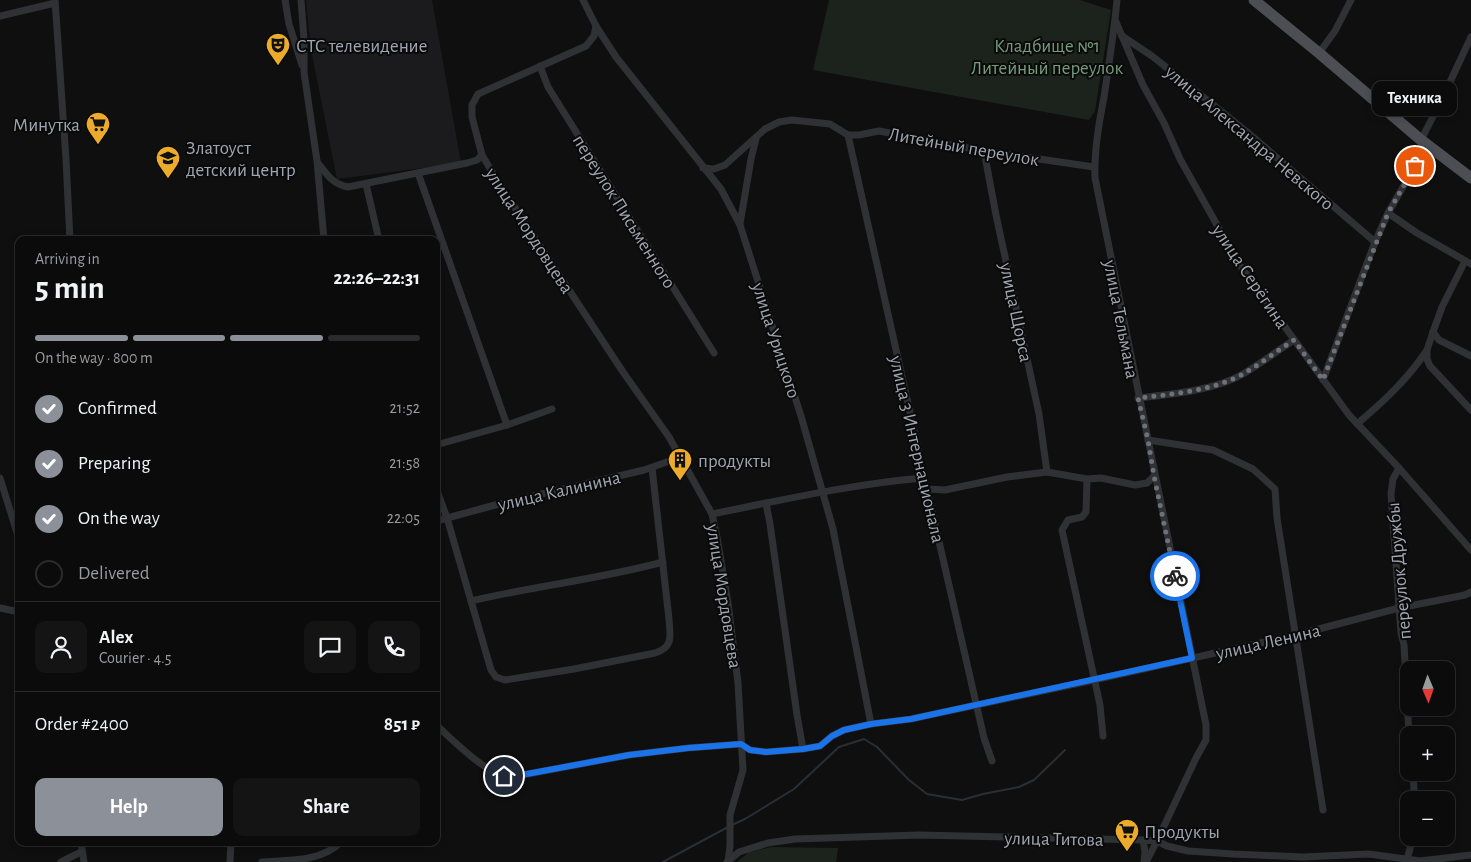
<!DOCTYPE html>
<html lang="en">
<head>
<meta charset="utf-8">
<style>
  body { margin:0; font-family:"Alegreya Sans",sans-serif; background:#141415; color:#f1f3f6; height:100vh; display:flex; flex-direction:column; font-size:19px; white-space:nowrap }
  * { box-sizing:border-box; margin:0 }
  p { font-size:16px; color:#9a9b9d }
  .icon { flex:none; width:28px; height:28px; fill:none; stroke:currentColor; stroke-width:2; stroke-linecap:round; stroke-linejoin:round }
  .map { position:relative; flex:1; overflow:hidden }
  .details { position:absolute; left:15px; top:236px; width:425px; height:610px; display:flex; flex-direction:column; background:#0b0b0c; border-radius:10px; box-shadow:0 2px 8px #0003,0 0 0 1px #2b2b2d }
  .details>* { flex:none }
  .needle { width:32px; rotate:178deg }
  .controls { position:absolute; left:1400px; top:661px; display:grid; gap:10px }
  .controls a { display:grid; place-items:center; width:55px; height:55px; border-radius:10px; background:#0b0b0c; box-shadow:0 2px 8px #0003,0 0 0 1px #2b2b2d; font-size:25px }
  .pin { position:absolute; display:grid; place-items:center; width:42px; height:42px; color:#fff; margin:-21px; border:2px solid #fff; border-radius:50%; box-shadow:0 1px 5px #0007 }
  .courier { position:absolute; display:grid; place-items:center; width:50px; height:50px; margin:-25px; border:4px solid #1a73e8; border-radius:50%; background:#fff; color:#222; box-shadow:0 1px 6px #0007 }
  .bubble { position:absolute; height:35px; border-radius:10px; background:#0b0b0c; box-shadow:0 2px 8px #0003,0 0 0 1px #2b2b2d; font-size:16px; font-weight:700; line-height:35px; text-align:center }
  .summary em { font-style:normal; font-weight:700 }
  .summary div { display:flex; flex-direction:column-reverse }
  .summary { display:flex; align-items:center; justify-content:space-between; height:85px; padding:0 20px }
  h1 { font-size:32px; font-weight:700; line-height:38px }
  .bar { display:grid; grid-template-columns:repeat(4,1fr); gap:8px 5px; align-content:center; height:60px; padding:0 20px }
  .bar i { height:6px; border-radius:4px; background:#2b2b2d }
  .bar .active { background:#8c9099 }
  .bar p { grid-column:span 4 }
  .line { display:flex; align-items:center; gap:12px; padding:0 20px; border-top:1px solid #2b2b2d }
  .line div { flex:1 }
  .round { display:grid; place-items:center; flex:none; width:52px; height:52px; border-radius:10px; background:#141415 }
  ol { padding:0 20px; list-style:none }
  li { display:flex; align-items:center; gap:15px; height:55px }
  li p { margin-inline-start:auto }
  li .icon { padding:5px; border-radius:50%; background:#8c9099; color:#fff; stroke-width:4 }
  li:last-child { color:#9a9b9d }
  li i { width:28px; height:28px; border:2px solid #2b2b2d; border-radius:50% }
  .button { display:flex; gap:10px; margin-top:auto; padding:10px 20px }
  .button a { flex:1; height:58px; border-radius:10px; background:#8c9099; color:#fff; font-size:20px; font-weight:700; line-height:58px; text-align:center }
  .button a+a { background:#141415; color:#f1f3f6 }
  .map>svg:first-child { display:block }
</style>
</head>
<body>
<div class="map">
<svg width="1471" height="862" viewBox="0 0 1471 862">
  <rect width="100%" height="100%" fill="#0f0f10"/>
  <!-- built -->
  <polygon fill="#1b1b1d" points="306,0 432,0 461,163 337,179 311,50"/>
  <!-- green -->
  <g fill="#1c231c">
    <polygon points="829,0 1080,0 1111,10 1095,111 1089,120 813,70"/>
    <polygon points="771,847 838,848 836,862 737,862 748,853"/>
  </g>
  <g fill="none" stroke-linecap="round" stroke-linejoin="round">
    <!-- stream -->
    <g stroke="#282f35" stroke-width="2">
      <polyline points="732,825 745,819 794,789 839,747 864,739 877,747 909,780 927,794 962,800 983,794 1019,787 1034,780 1065,750"/>
      <polyline points="663,862 728,827"/>
    </g>
    <!-- street -->
    <g stroke="#303135" stroke-width="7">
      <polyline points="55,0 66,159 70,240"/>
      <polyline points="285,0 289,24 302,65"/>
      <polyline points="301,0 304,39 304,72 317,161 324,240"/>
      <polyline points="583,0 596,26 616,57 721,189 740,225 801,416 833,529 871,724"/>
      <path d="M1117,0c-3,32 -8,64 -13,97 -5,26 -10,54 -9,81l111,547v15l-10,18 -39,83 -11,21"/>
      <polyline points="0,16 55,3"/>
      <polyline points="1116,22 1143,85 1164,123 1180,159 1239,264 1349,415 1399,468 1471,550"/>
      <polyline points="596,26 594,36 586,46 478,94 472,105 472,117 482,155 500,185 623,372 669,437 712,514 717,537 728,603 738,683 743,770 730,815 730,846 728,862"/>
      <polyline points="1122,36 1152,56 1247,132 1375,242"/>
      <polyline points="1319,53 1335,31 1351,0"/>
      <polyline points="540,66 548,87 714,353"/>
      <polyline points="848,135 916,439 923,478 927,489 984,738 992,761"/>
      <polyline points="1421,140 1443,97 1471,37"/>
      <polyline points="984,151 996,215 1039,414 1047,472"/>
      <path d="M318,163c9,12 15,21 30,24l119,-24 10,-3 5,-5"/>
      <polyline points="703,168 714,169 725,165 765,129 779,122 792,120 830,124 848,135 859,135 879,131 984,151 1094,167"/>
      <polyline points="418,173 507,425"/>
      <polyline points="366,184 379,240"/>
      <polyline points="1388,213 1417,233 1471,264"/>
      <polyline points="740,224 751,159 756,139"/>
      <polyline points="1465,261 1442,307 1433,332 1427,350 1427,359 1430,366 1471,410"/>
      <polyline points="1433,332 1439,340 1471,356"/>
      <polyline points="1323,380 1375,242 1388,213 1415,166 1427,152 1433,149"/>
      <path d="M1138,398c34,-4 75,-7 105,-24 17,-10 34,-23 51,-34"/>
      <path d="M1357,424c26,-22 51,-45 70,-74"/>
      <polyline points="1148,440 1213,450 1253,469 1275,489 1277,518 1323,810"/>
      <polyline points="436,445 507,425 552,409"/>
      <polyline points="1399,468 1393,479 1391,494 1401,633 1404,645 1409,735"/>
      <polyline points="0,478 19,539"/>
      <polyline points="1087,479 1086,512 1082,517 1068,520 1062,530 1100,705 1103,736"/>
      <path d="M436,488l11,30 44,152 5,7 9,3 69,-11 81,-16c19,-6 15,-17 14,-34l-17,-151"/>
      <polyline points="927,489 945,490 1007,477 1047,472 1087,479 1101,478 1135,485 1147,483 1154,476"/>
      <polyline points="766,503 770,524 797,715 803,749"/>
      <path d="M712,514c70,-14 140,-30 211,-36"/>
      <polyline points="436,521 495,505 644,470 681,457"/>
      <path d="M471,601c64,-15 129,-22 192,-39"/>
      <polyline points="0,608 19,612"/>
      <path d="M436,725c16,14 49,48 69,51 3,1 8,0 12,0l112,-21 59,-7 53,-4 9,6 16,2 37,-3 17,-3 12,-10 12,-6 27,-6 40,-5 183,-39 202,-45 103,-27 66,-13 6,-3"/>
      <polyline points="1413,772 1414,789 1413,800"/>
      <polyline points="1143,840 1145,852 1144,862"/>
      <polyline points="81,842 84,862"/>
      <polyline points="61,862 81,852"/>
      <polyline points="230,862 231,842"/>
      <path d="M262,862c27,-2 59,0 79,-20"/>
      <polyline points="727,862 739,852 768,843 795,839 919,835 1143,840 1157,841 1167,846 1188,851 1233,854 1303,857 1369,854 1420,861 1471,855"/>
      <polyline points="1406,862 1410,849 1411,838"/>
    </g>
    <!-- primary -->
    <polyline stroke="#4c4e54" stroke-width="11" points="1254,0 1319,53 1421,140 1471,178"/>
  </g>
  <g fill="none" stroke-linecap="round" stroke-linejoin="round">
    <!-- done -->
    <path stroke="#6d7179" stroke-width="5" stroke-dasharray="0 9" d="M1175,576l-21,-100 -6,-36 -10,-42c34,-4 75,-7 105,-24 17,-10 34,-23 51,-34l29,40 65,-167 27,-47"/>
    <!-- route -->
    <polyline stroke="#1a73e8" stroke-width="6" points="504,776 516,776 629,755 688,748 741,744 750,750 766,752 803,749 820,746 832,736 844,730 871,724 911,719 1192,658 1175,576"/>
  </g>
  <!-- icons -->
  <defs>
    <symbol id="theatre-pin" viewBox="-11 -11 22 30"><path d="M0 17L-7.5 6A9.5 9.5 0 1 1 7.5 6Z" fill="#ecab2b" stroke="#0a0a0b"/><path d="M-5-5.5Q0-4 5-5.5V0Q5 5 0 6Q-5 5-5 0ZM-3.3-2.5H-1v1.5H-3.3ZM1-2.5H3.3v1.5H1ZM-2.8 1Q0 5.5 2.8 1Z" fill="#111"/></symbol>
    <symbol id="supermarket-pin" viewBox="-11 -11 22 30"><path d="M0 17L-7.5 6A9.5 9.5 0 1 1 7.5 6Z" fill="#ecab2b" stroke="#0a0a0b"/><path d="M-6-5.5h2.5l.6 2H6L4.5 2H-2.5L-4.4-4H-6ZM-1.5 3.2a1.3 1.3 0 1 0 .1 0ZM3 3.2a1.3 1.3 0 1 0 .1 0Z" fill="#111"/></symbol>
    <symbol id="school-pin" viewBox="-11 -11 22 30"><path d="M0 17L-7.5 6A9.5 9.5 0 1 1 7.5 6Z" fill="#ecab2b" stroke="#0a0a0b"/><path d="M0-5L7-2L0 1L-7-2ZM-4 1L0 2.5L4 1V4Q0 6-4 4Z" fill="#111"/></symbol>
    <symbol id="building-pin" viewBox="-11 -11 22 30"><path d="M0 17L-7.5 6A9.5 9.5 0 1 1 7.5 6Z" fill="#ecab2b" stroke="#0a0a0b"/><path d="M-4-6H4V6H1V3H-1V6H-4ZM-2.5-4.3h1.7v1.8h-1.7ZM.8-4.3h1.7v1.8H.8ZM-2.5-1h1.7V.8h-1.7ZM.8-1h1.7V.8H.8Z" fill="#111"/></symbol>
  </defs>
  <g fill-rule="evenodd">
    <use href="#theatre-pin" x="264" y="31" width="28" height="38"/>
    <use href="#supermarket-pin" x="84" y="110" width="28" height="38"/>
    <use href="#school-pin" x="154" y="144" width="28" height="38"/>
    <use href="#building-pin" x="666" y="446" width="28" height="38"/>
    <use href="#supermarket-pin" x="1113" y="817" width="28" height="38"/>
  </g>
  <g text-anchor="middle" stroke-width="4" stroke-linejoin="round" paint-order="stroke">
    <!-- poi labels -->
    <g font-size="19" fill="#a0a6b1" stroke="#0a0a0b" text-anchor="start">
      <text x="296" y="52">СТС телевидение</text>
      <text x="80" y="131" text-anchor="end">Минутка</text>
      <text x="186" y="154">Златоуст<tspan x="186" dy="22">детский центр</tspan></text>
      <text x="698" y="467">продукты</text>
      <text x="1144" y="838">Продукты</text>
    </g>
    <!-- park labels -->
    <g font-size="19" fill="#779c7a" stroke="#0a0a0b">
      <text x="1047" y="52">Кладбище №1<tspan x="1047" dy="22">Литейный переулок</tspan></text>
    </g>
    <!-- street labels -->
    <g font-size="19" fill="#a0a6b1" stroke="#0a0a0b">
      <text transform="translate(1250 137) rotate(40)" y="7">улица Александра Невского</text>
      <text transform="translate(964 146) rotate(10)" y="7">Литейный переулок</text>
      <text transform="translate(625 211) rotate(58)" y="7">переулок Письменного</text>
      <text transform="translate(530 230) rotate(57)" y="7">улица Мордовцева</text>
      <text transform="translate(1251 276) rotate(56)" y="7">улица Серёгина</text>
      <text transform="translate(1017 312) rotate(78)" y="7">улица Щорса</text>
      <text transform="translate(1122 319) rotate(79)" y="7">улица Тельмана</text>
      <text transform="translate(777 340) rotate(72)" y="7">улица Урицкого</text>
      <text transform="translate(918 449) rotate(77)" y="7">улица 3 Интернационала</text>
      <text transform="translate(559 490) rotate(-13)" y="7">улица Калинина</text>
      <text transform="translate(1398 571) rotate(-95)" y="7">переулок Дружбы</text>
      <text transform="translate(725 596) rotate(81)" y="7">улица Мордовцева</text>
      <text transform="translate(1268 641) rotate(-13)" y="7">улица Ленина</text>
      <text transform="translate(1054 838) rotate(1)" y="7">улица Титова</text>
    </g>
  </g>
</svg>
<div class="controls">
<a><svg class="needle" viewBox="-14 -14 28 28"><path d="M0-13l5 13h-10z" fill="#e53935"/><path d="M0 13l5-13h-10z" fill="#9a9b9d"/></svg></a>
<a>+</a>
<a>−</a>
</div>
<div class="pin" style="left:1415px;top:166px;background:#ea580c"><svg class="icon" aria-label="bag" viewBox="0 0 24 24"><path d="M5 8h14l-1 12H6zM9 8a3 3 0 0 1 6 0"/></svg></div>
<div class="pin" style="left:504px;top:776px;background:#1f2937"><svg class="icon" aria-label="home" viewBox="0 0 24 24"><path d="M3 11l9-7 9 7M6 9v11h12V9"/></svg></div>
<div class="courier" style="left:1175px;top:576px"><svg class="icon" aria-label="bike" viewBox="0 0 24 24"><circle cx="6" cy="16" r="4"/><circle cx="18" cy="16" r="4"/><path d="M6 16l4-8h5l3 8M10 8l3 8H6M13 5h3"/></svg></div>
<div class="bubble" style="left:1372px;top:81px;width:85px">Техника</div>
<section class="details">
<div class="summary"><div><h1>5 min</h1><p>Arriving in</p></div><em>22:26–22:31</em></div>
<div class="bar"><i class="active"></i><i class="active"></i><i class="active"></i><i></i><p>On the way · 800 m</p></div>
<ol>
<li><svg class="icon" aria-label="check" viewBox="0 0 24 24"><path d="M5 12l5 5 9-10"/></svg>Confirmed<p>21:52</p></li>
<li><svg class="icon" aria-label="check" viewBox="0 0 24 24"><path d="M5 12l5 5 9-10"/></svg>Preparing<p>21:58</p></li>
<li><svg class="icon" aria-label="check" viewBox="0 0 24 24"><path d="M5 12l5 5 9-10"/></svg>On the way<p>22:05</p></li>
<li><i></i>Delivered</li>
</ol>
<div class="line" style="height:90px"><a class="round"><svg class="icon" aria-label="person" viewBox="0 0 24 24"><circle cx="12" cy="8" r="4"/><path d="M4 21q1-7 8-7t8 7"/></svg></a><div><b>Alex</b><p>Courier · 4.5</p></div><a class="round"><svg class="icon" aria-label="chat" viewBox="0 0 24 24"><path d="M4 5h16v11H9l-5 4z"/></svg></a><a class="round"><svg class="icon" aria-label="phone" viewBox="0 0 24 24"><path d="M5 4h4l2 5-3 2q2 4 5 5l2-3 5 2v4C11 20 4 13 5 4z"/></svg></a></div>
<div class="line" style="height:65px"><div>Order #2400</div><b>851 ₽</b></div>
<div class="button"><a>Help</a><a>Share</a></div>
</section>
</div>
</body>
</html>
